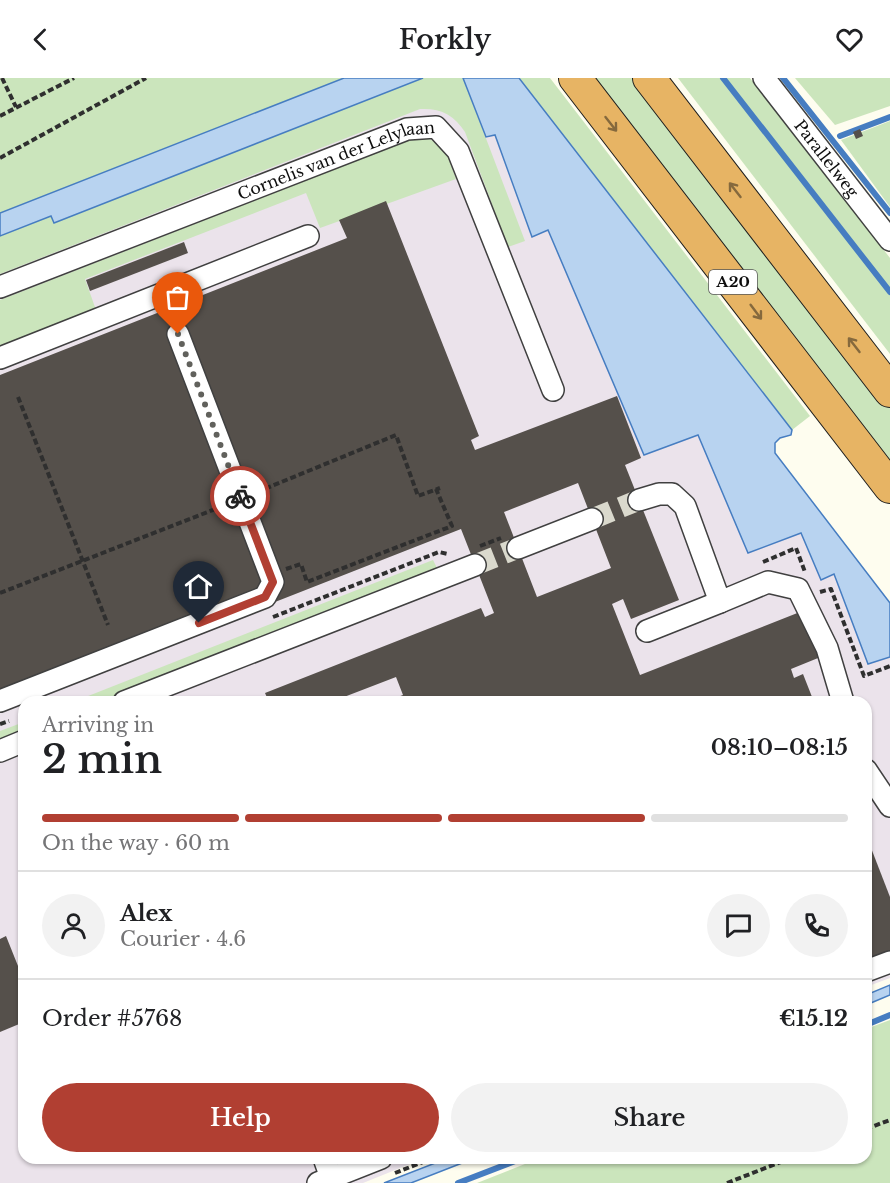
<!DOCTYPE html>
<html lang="en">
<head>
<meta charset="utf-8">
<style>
  body { margin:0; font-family:"Libre Baskerville",serif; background:#f2f2f2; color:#202124; height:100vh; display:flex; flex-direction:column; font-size:22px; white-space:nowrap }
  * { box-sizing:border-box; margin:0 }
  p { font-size:20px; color:#757577 }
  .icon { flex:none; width:33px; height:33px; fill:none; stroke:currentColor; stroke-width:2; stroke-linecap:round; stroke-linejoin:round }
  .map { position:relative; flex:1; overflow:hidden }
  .side { position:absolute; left:18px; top:618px; width:854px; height:468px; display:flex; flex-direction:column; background:#fff; border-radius:18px; box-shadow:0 2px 4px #0004 }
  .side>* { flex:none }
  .pin { position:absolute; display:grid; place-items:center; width:51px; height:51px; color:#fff; margin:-62px -26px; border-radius:50% 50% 50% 0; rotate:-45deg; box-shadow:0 0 6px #0007 }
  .pin .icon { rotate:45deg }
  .courier { position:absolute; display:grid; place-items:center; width:60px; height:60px; margin:-30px; border:4px solid #b13f32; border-radius:50%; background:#fff; color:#222; box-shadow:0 2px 8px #0007 }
  .overview em { font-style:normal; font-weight:600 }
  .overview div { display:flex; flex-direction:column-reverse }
  .overview { display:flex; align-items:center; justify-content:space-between; height:102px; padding:0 24px }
  h1 { font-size:39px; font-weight:600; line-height:45px }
  .bar { display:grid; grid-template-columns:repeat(4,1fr); gap:9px 6px; align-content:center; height:72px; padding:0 24px }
  .bar i { height:8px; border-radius:4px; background:#e0e0e0 }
  .bar .active { background:#b13f32 }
  .bar p { grid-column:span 4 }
  .line { display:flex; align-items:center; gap:15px; padding:0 24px; border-top:2px solid #e0e0e0 }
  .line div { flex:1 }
  .round { display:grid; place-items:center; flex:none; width:63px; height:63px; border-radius:32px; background:#f2f2f2 }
  .cta { display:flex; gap:12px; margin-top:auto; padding:12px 24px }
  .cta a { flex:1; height:69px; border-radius:36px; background:#b13f32; color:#fff; font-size:24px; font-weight:600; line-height:69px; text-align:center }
  .cta a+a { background:#f2f2f2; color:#202124 }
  header { display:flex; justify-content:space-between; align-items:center; height:78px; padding:0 24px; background:#fff; font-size:27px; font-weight:600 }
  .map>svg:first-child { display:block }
</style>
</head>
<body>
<header><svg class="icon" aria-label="back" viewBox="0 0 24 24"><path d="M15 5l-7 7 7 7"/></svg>Forkly<svg class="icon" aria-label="heart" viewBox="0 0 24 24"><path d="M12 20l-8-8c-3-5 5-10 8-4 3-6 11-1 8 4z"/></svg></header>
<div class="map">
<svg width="890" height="1105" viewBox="0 0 890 1105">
  <rect width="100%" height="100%" fill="#fefdef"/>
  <!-- industrial -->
  <polygon fill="#ebe3eb" points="423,0 492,0 890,532 890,900 866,909 866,624 24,624 24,1080 425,1080 363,1105 0,1105 0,158 54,145"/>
  <!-- green -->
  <g fill="#cbe5bc">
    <polygon points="0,0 344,0 0,135"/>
    <path d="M423,0h40l62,163 -17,6 -43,-115c-11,-17 -24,-24 -45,-23l-420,165v-38l51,-20 3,7z"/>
    <polygon points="519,0 550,0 810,338 792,352"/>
    <polygon points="594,0 635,0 890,329 890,385"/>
    <polygon points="678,0 750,0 890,180 890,276"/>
    <polygon points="795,0 890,0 890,28 835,47"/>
    <polygon points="890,43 890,129 841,62"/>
    <polygon points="415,60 426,60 444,67 456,101 320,150 306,115 85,201 96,232 0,270 0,222"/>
    <polygon points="433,482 438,492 99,624 73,624"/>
    <polygon points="24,644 24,653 0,662 0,653"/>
    <polygon points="890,942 890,1105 477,1105 540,1080 866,1080 866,951"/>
  </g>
  <!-- water -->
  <g fill="#b8d3f0" stroke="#467dc1" stroke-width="1.5">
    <polygon points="344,0 423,0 54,145 51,138 0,158 0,135"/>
    <polygon points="463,0 519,0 792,352 791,357 780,360 775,365 775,375 890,525 890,579 868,586 834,496 821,502 801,455 748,475 698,357 644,377 548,152 532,159 495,57 486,59"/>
    <polygon points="890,907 890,917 866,927 866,917"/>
    <polygon points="448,1080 475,1080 411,1105 384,1105"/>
  </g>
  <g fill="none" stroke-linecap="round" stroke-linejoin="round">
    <!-- stream -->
    <g stroke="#467dc1" stroke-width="6">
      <polyline points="723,0 890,214"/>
      <polyline points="783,0 890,135"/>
      <polyline points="840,58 890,39"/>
      <polyline points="866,947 890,937"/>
      <polyline points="458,1105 523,1080"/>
    </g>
  </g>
  <!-- building -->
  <g fill="#55504b" fill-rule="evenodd">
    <polygon points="860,51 863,58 856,61 853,54"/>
    <path d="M386,123l93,235 -8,4 4,10 142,-54 24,62 -16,7 54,135 -48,19 -8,-20 -11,5 28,71 165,-65 18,46 -32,13 3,9 9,-4 11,28h-430l19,-7 -7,-18 -65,25h-62l-4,-9 216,-85 4,9 9,-4 -33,-84 -461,181v-335l347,-137 -8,-18zM578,405l33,85 -74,29 -33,-85z"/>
    <polygon points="184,164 188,175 90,213 86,202"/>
    <polygon points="866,757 890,819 890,874 868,883 866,875"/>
    <polygon points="6,858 24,903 24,944 0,954 0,861"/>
  </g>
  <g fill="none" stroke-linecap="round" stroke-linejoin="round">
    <!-- minor-tunnel -->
    <g stroke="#dad9cd" stroke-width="21" stroke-dasharray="21 10" stroke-linecap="butt">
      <polyline points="592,441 639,422"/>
      <polyline points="475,487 518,470"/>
    </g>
    <defs>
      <g id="minor">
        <path id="s1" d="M764,0l126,162"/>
        <path id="s2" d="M0,209l407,-158 29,-2 22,24 95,239"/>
        <polyline points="0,280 308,158"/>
        <polyline points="639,422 659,416 672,416 685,428 720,524 768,504 798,511 827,570 843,624"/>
        <polyline points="518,470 592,441"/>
        <polyline points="647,553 720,524"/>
        <polyline points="0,623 265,519 273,504 178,256"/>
        <polyline points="124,624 475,487"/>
        <polyline points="0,673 24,663"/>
        <polyline points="866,692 890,728"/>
        <polyline points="866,893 890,884"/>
        <polyline points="324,1080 331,1100"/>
        <polyline points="318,1105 381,1080"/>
      </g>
      <g id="highway">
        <polyline points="575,0 890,409"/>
        <polyline points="649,0 890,313"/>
      </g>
    </defs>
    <!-- minor casing -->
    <use href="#minor" stroke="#404040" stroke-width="24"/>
    <!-- highway casing -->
    <use href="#highway" stroke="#1e1e1e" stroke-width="34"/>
    <!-- path -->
    <g stroke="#2f2f2f" stroke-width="4" stroke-dasharray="6 3" stroke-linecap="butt">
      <polyline points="2,0 16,29"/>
      <polyline points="0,38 74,0"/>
      <polyline points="0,80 146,0"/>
      <polyline points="18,319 108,547"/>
      <polyline points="257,414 396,357 418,418 440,410"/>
      <polyline points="480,468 501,460"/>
      <polyline points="763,484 796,470 805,494"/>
      <polyline points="286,491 301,486 307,504 452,448 436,411"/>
      <polyline points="820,514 831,511 864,598 890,588"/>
      <polyline points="0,515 223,428"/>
      <polyline points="273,539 439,474 448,476"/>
      <polyline points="0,646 9,643"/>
      <polyline points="866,1051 890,1042"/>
      <polyline points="395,1095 433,1080"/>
      <polyline points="727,1105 791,1080"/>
    </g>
    <!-- minor -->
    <use href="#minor" stroke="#fff" stroke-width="21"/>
    <!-- highway -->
    <use href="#highway" stroke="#e7b464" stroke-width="32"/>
  </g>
  <!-- one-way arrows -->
  <defs><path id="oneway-shaft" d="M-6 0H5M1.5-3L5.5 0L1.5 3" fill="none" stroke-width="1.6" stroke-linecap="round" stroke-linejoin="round" transform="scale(1.5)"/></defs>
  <g stroke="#85693d">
    <use href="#oneway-shaft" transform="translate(611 46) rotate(52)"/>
    <use href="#oneway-shaft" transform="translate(735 112) rotate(-128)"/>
    <use href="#oneway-shaft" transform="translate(756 234) rotate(53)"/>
    <use href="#oneway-shaft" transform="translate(854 267) rotate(-128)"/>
  </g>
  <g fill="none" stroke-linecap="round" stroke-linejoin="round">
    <!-- done -->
    <polyline stroke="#61615c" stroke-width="6" stroke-dasharray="0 10.8" points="178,256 240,418"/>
    <!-- route -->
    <polyline stroke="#b13f32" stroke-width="8" points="199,545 265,519 273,504 240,418"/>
  </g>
  <g text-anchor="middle" stroke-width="6" stroke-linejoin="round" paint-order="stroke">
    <!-- shield labels -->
    <rect fill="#fff" stroke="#565656" stroke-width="1.5" x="709" y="192" width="48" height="24" rx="4.5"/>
    <g font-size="15" font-weight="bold" fill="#0d0d0d">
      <text x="733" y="209">A20</text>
    </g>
    <!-- street labels -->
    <g font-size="16" fill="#0d0d0d" stroke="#fff">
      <text dy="6" stroke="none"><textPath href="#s1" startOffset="102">Parallelweg</textPath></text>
      <text dy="6" stroke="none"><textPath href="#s2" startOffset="360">Cornelis van der Lelylaan</textPath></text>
    </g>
  </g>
</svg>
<div class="pin" style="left:178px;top:256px;background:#ea580c"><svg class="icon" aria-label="bag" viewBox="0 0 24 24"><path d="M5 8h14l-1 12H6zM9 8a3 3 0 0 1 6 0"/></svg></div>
<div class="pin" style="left:199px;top:545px;background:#1f2937"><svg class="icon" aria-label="home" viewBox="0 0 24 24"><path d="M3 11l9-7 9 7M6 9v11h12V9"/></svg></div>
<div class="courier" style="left:240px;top:418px"><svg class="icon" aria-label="bike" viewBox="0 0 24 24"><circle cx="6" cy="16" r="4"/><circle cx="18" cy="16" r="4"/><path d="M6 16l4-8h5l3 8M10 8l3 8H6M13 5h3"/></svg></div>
<section class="side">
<div class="overview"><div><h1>2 min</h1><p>Arriving in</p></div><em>08:10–08:15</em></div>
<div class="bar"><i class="active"></i><i class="active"></i><i class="active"></i><i></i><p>On the way · 60 m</p></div>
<div class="line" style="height:108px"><a class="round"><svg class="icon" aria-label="person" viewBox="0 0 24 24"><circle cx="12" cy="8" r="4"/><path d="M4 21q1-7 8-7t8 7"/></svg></a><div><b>Alex</b><p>Courier · 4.6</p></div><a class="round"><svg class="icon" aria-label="chat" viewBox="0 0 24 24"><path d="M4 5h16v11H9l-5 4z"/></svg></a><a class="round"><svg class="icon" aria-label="phone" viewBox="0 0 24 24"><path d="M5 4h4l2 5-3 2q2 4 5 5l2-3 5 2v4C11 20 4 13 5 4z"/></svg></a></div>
<div class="line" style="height:78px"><div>Order #5768</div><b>€15.12</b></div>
<div class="cta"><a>Help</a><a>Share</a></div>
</section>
</div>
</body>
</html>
